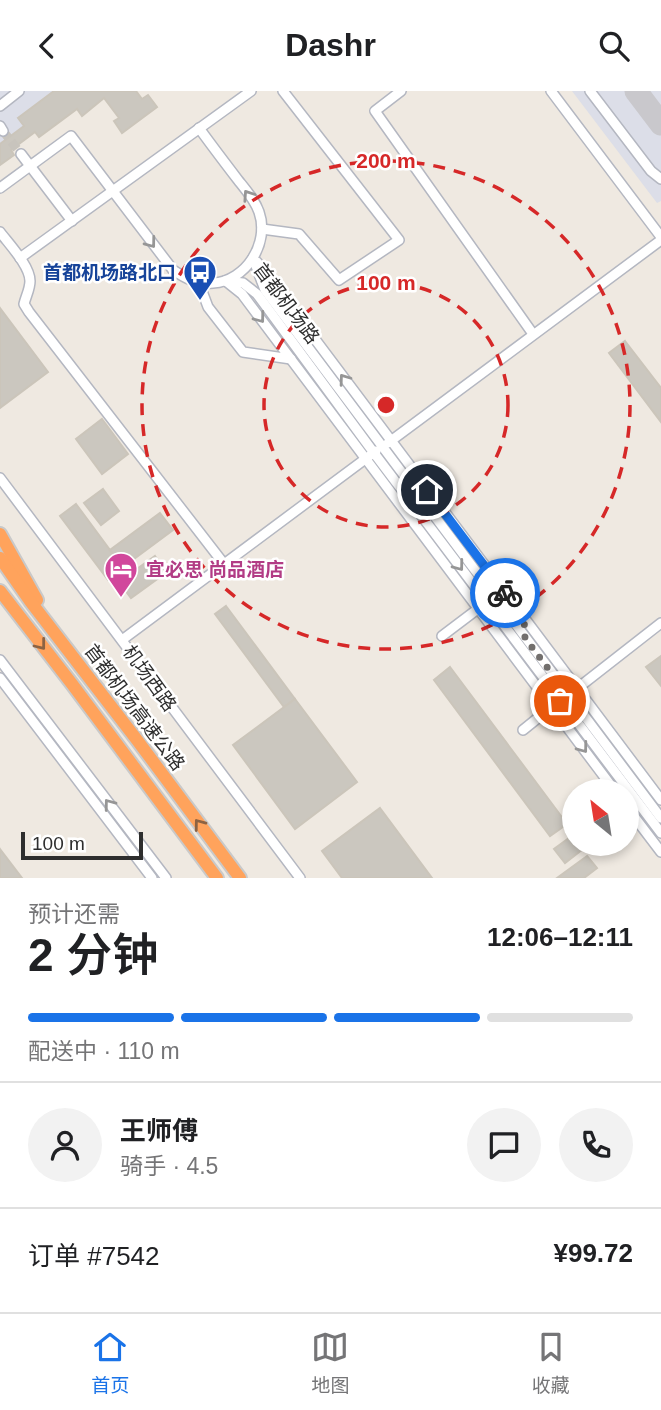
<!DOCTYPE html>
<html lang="zh">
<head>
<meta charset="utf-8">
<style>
  body { margin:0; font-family:Helvetica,"Noto Sans SC",sans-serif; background:#f2f2f2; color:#202124; height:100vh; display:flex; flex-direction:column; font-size:26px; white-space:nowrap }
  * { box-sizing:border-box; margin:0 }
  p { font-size:23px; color:#757577 }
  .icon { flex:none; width:38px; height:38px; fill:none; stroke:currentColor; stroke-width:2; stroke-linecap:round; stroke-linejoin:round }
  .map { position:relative; height:787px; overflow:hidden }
  .panel { display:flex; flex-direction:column; background:#fff; flex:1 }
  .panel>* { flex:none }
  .needle { width:46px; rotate:330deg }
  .buttons { position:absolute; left:562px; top:688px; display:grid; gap:14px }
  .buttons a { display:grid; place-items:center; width:77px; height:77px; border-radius:50%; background:#fff; box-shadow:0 4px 10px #0003; font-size:35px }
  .scale { position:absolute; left:21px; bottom:18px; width:122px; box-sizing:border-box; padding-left:7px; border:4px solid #2e2e2e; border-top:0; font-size:19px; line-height:24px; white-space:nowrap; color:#2e2e2e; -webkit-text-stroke:5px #fff; paint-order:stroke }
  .pin { position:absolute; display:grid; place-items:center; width:60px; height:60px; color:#fff; margin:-30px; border:4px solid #fff; border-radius:50%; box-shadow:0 2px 7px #0007 }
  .courier { position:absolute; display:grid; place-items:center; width:70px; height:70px; margin:-35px; border:5px solid #1a73e8; border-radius:50%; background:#fff; color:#222; box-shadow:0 2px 9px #0007 }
  .head em { font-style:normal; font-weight:600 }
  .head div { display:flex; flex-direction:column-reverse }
  .head { display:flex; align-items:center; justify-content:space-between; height:119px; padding:0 28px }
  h1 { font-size:46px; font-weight:600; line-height:52px }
  .bar { display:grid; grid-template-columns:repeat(4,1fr); gap:10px 7px; align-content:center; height:84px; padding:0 28px }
  .bar i { height:9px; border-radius:5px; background:#e0e0e0 }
  .bar .selected { background:#1a73e8 }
  .bar p { grid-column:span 4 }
  .line { display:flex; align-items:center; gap:18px; padding:0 28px; border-top:2px solid #e0e0e0 }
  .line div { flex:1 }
  .round { display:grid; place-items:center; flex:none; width:74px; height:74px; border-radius:37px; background:#f2f2f2 }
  header { display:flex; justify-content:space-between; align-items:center; height:91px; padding:0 28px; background:#fff; font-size:32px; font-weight:600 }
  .tab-bar { display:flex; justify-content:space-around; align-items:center; height:98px; border-top:2px solid #e0e0e0; background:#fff; font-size:19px; color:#757577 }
  .tab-bar a { display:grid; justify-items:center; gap:4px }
  .tab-bar .selected { color:#1a73e8 }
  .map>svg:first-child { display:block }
</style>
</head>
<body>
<header><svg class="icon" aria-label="back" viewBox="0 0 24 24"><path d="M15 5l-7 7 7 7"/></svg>Dashr<svg class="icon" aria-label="search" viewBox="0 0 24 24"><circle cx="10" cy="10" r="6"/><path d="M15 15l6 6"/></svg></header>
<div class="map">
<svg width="661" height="787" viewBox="0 0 661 787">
  <rect width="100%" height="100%" fill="#efe9e1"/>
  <!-- airport -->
  <g fill="#dcdee8">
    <polygon points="0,0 54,0 18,27 24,35 0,53"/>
    <polygon points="572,0 661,0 661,110 657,112"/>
  </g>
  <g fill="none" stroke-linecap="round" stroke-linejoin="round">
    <!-- taxiway -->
    <polyline stroke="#c9c8cc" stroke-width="23" points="636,0 661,33"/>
  </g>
  <!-- building -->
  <g fill="#cbc7bf" stroke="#cbc5ba" stroke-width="2">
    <polygon points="54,0 136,0 142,8 148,4 157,16 122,42 114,30 119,27 104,7 82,25 77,18 39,46 35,41 11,59 14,64 0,74 0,53 24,35 18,27"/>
    <polygon points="0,217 48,281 0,317"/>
    <polygon points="625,250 661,297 661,331 609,262"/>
    <polygon points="102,328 128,363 102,383 76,348"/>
    <polygon points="103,398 119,420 101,434 84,412"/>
    <polygon points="76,413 124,478 108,489 60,425"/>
    <polygon points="160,422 173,439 123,476 110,459"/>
    <polygon points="155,465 167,481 131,507 119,491"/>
    <polygon points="226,515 295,608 284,616 215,523"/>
    <polygon points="661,565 661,595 646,576"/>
    <polygon points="450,576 567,733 550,745 434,589"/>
    <polygon points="295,608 357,691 295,738 233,654"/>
    <polygon points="380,717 432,787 342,787 322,760"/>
    <polygon points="573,744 574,752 579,752 583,758 565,772 554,758"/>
    <polygon points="0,758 22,787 0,787"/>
    <polygon points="587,765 597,777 584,787 557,787"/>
  </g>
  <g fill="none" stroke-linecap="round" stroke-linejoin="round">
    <!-- minor-tunnel -->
    <polyline stroke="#c8c4bd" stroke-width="9" stroke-dasharray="9 4.5" stroke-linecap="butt" points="3,40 21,63"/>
    <defs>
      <g id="minor">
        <polyline points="401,0 375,20 533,243"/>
        <polyline points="551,0 661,146"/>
        <polyline points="590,0 651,80 661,88"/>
        <polyline points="0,15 19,0"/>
        <polyline points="0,35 3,40"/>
        <polyline points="21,63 72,130"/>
        <path d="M0,97l71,-52 102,134c12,8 24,15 40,13 33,-2 57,-40 46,-71 -4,-12 -13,-22 -21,-32 -13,-17 -26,-34 -39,-52"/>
        <polyline points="262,138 299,143 339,189 399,149 283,0"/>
        <path d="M0,141c9,12 30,34 30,49 0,8 -4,15 -6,23l5,8 195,252"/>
        <polyline points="20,167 251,0"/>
        <polyline points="253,167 265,199 661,727"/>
        <polyline points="257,171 661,709"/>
        <polyline points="225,190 243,192 257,203 374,362 661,742"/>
        <polyline points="227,191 242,203 615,700"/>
        <polyline points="199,192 208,216 243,261 291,268"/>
        <polyline points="388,352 661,149"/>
        <polyline points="0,387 300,787"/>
        <polyline points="442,545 483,514"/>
        <polyline points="122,549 376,360"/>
        <polyline points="0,569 166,787"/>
        <polyline points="0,587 152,787"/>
        <polyline points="574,600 661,532"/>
        <polyline points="523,639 554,614"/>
        <polyline points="626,715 661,761"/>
      </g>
      <g id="highway">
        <polyline points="0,443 37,509"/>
        <polyline points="0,467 30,510 137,649 240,787"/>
        <polyline points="0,500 72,593 217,787"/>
      </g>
    </defs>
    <!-- minor casing -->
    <use href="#minor" stroke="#b4b7c1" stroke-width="12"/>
    <!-- highway casing -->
    <use href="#highway" stroke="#c9c9c9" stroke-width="16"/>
    <!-- minor -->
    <use href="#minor" stroke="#fff" stroke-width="9"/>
    <!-- highway -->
    <use href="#highway" stroke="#ffa35c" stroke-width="12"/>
  </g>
  <!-- one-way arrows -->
  <defs><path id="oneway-chevron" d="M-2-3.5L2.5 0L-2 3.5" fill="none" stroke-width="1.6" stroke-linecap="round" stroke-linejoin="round" transform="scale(1.75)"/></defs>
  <g stroke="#969696">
    <use href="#oneway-chevron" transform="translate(248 104) rotate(-124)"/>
    <use href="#oneway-chevron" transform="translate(151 152) rotate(53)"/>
    <use href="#oneway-chevron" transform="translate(260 227) rotate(53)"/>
    <use href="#oneway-chevron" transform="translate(344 288) rotate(-126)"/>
    <use href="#oneway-chevron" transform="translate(459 475) rotate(53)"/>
    <use href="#oneway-chevron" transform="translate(583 657) rotate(53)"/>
    <use href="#oneway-chevron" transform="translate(109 713) rotate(-127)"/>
  </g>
  <g stroke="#8c6343">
    <use href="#oneway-chevron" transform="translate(41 554) rotate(52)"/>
    <use href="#oneway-chevron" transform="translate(199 733) rotate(-127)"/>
  </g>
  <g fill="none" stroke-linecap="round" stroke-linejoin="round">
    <!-- done -->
    <polyline stroke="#726f6d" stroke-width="7" stroke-dasharray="0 12.6" points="505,502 524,527 525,547 568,604 560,610"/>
    <!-- route -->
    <polyline stroke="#1a73e8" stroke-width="9" points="427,399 505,502"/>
  </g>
  <!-- distance rings -->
  <g fill="none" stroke="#d62828" stroke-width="3.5" stroke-dasharray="12 9">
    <circle cx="386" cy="314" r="122"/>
    <circle cx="386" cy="314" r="244"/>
  </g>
  <!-- icons -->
  <defs>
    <symbol id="bus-pin" viewBox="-11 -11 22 30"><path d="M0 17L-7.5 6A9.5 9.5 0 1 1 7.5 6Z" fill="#1a4fb4" stroke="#fff"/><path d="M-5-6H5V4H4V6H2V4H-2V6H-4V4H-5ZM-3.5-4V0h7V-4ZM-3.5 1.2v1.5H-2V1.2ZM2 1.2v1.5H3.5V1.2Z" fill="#fff"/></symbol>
    <symbol id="hotel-pin" viewBox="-11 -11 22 30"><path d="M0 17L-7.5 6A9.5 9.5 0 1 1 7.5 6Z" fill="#d1479c" stroke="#fff"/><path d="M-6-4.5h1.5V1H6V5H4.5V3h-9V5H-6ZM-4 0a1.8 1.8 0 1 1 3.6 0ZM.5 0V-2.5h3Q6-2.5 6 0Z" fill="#fff"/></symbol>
  </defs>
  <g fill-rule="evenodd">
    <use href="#bus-pin" x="181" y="162" width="38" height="52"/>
    <use href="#hotel-pin" x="102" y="459" width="38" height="52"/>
  </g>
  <g text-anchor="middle" stroke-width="5" stroke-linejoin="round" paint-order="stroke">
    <!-- transit labels -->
    <g font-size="19" font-weight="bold" fill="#164399" stroke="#fff" text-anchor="end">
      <text x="176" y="188">首都机场路北口</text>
    </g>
    <!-- street labels -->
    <g font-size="19" fill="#2e2e2e" stroke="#fff">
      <text transform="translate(287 212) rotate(53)" y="7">首都机场路</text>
      <text transform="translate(150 587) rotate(54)" y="7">机场西路</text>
      <text transform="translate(135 616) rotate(53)" y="7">首都机场高速公路</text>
    </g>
    <!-- hotel labels -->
    <g font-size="19" font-weight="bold" fill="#b23c85" stroke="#fff" text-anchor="start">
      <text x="146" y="485">宜必思 尚品酒店</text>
    </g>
  </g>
  <circle cx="386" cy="314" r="10" fill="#d62828" stroke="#fff" stroke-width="3.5"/>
  <g font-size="21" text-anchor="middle" font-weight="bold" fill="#d62828" stroke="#fff" stroke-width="5" stroke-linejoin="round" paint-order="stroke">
    <text x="386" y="77">200 m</text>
    <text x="386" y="199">100 m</text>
  </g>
</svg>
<div class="buttons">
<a><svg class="needle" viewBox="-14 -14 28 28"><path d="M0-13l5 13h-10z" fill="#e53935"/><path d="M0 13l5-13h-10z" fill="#757577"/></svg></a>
</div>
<div class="scale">100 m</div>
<div class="pin" style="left:560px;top:610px;background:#ea580c"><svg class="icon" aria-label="bag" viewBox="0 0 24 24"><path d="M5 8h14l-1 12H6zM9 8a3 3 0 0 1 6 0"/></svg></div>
<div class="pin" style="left:427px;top:399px;background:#1f2937"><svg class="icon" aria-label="home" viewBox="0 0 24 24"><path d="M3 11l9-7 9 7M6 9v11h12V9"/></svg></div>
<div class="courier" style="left:505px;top:502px"><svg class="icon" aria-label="bike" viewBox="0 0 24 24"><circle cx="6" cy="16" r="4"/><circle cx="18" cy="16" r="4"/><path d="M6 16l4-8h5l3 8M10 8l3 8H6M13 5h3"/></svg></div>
</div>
<section class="panel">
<div class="head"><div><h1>2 分钟</h1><p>预计还需</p></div><em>12:06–12:11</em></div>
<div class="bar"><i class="selected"></i><i class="selected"></i><i class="selected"></i><i></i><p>配送中 · 110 m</p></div>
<div class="line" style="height:126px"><a class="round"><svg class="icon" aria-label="person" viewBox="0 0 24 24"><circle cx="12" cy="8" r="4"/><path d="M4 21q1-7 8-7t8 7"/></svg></a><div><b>王师傅</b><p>骑手 · 4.5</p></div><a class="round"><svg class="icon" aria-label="chat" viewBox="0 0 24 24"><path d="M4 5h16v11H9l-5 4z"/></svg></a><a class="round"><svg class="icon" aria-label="phone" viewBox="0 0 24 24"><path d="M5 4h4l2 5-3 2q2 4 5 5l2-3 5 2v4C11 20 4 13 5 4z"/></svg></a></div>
<div class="line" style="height:91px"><div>订单 #7542</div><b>¥99.72</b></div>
</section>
<nav class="tab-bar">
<a class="selected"><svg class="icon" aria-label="home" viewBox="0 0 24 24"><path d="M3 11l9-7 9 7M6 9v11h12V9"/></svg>首页</a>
<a><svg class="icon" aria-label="map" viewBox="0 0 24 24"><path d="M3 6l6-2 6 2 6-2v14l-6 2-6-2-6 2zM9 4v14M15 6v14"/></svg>地图</a>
<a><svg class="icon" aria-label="saved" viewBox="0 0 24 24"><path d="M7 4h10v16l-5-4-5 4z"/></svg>收藏</a>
</nav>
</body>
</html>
